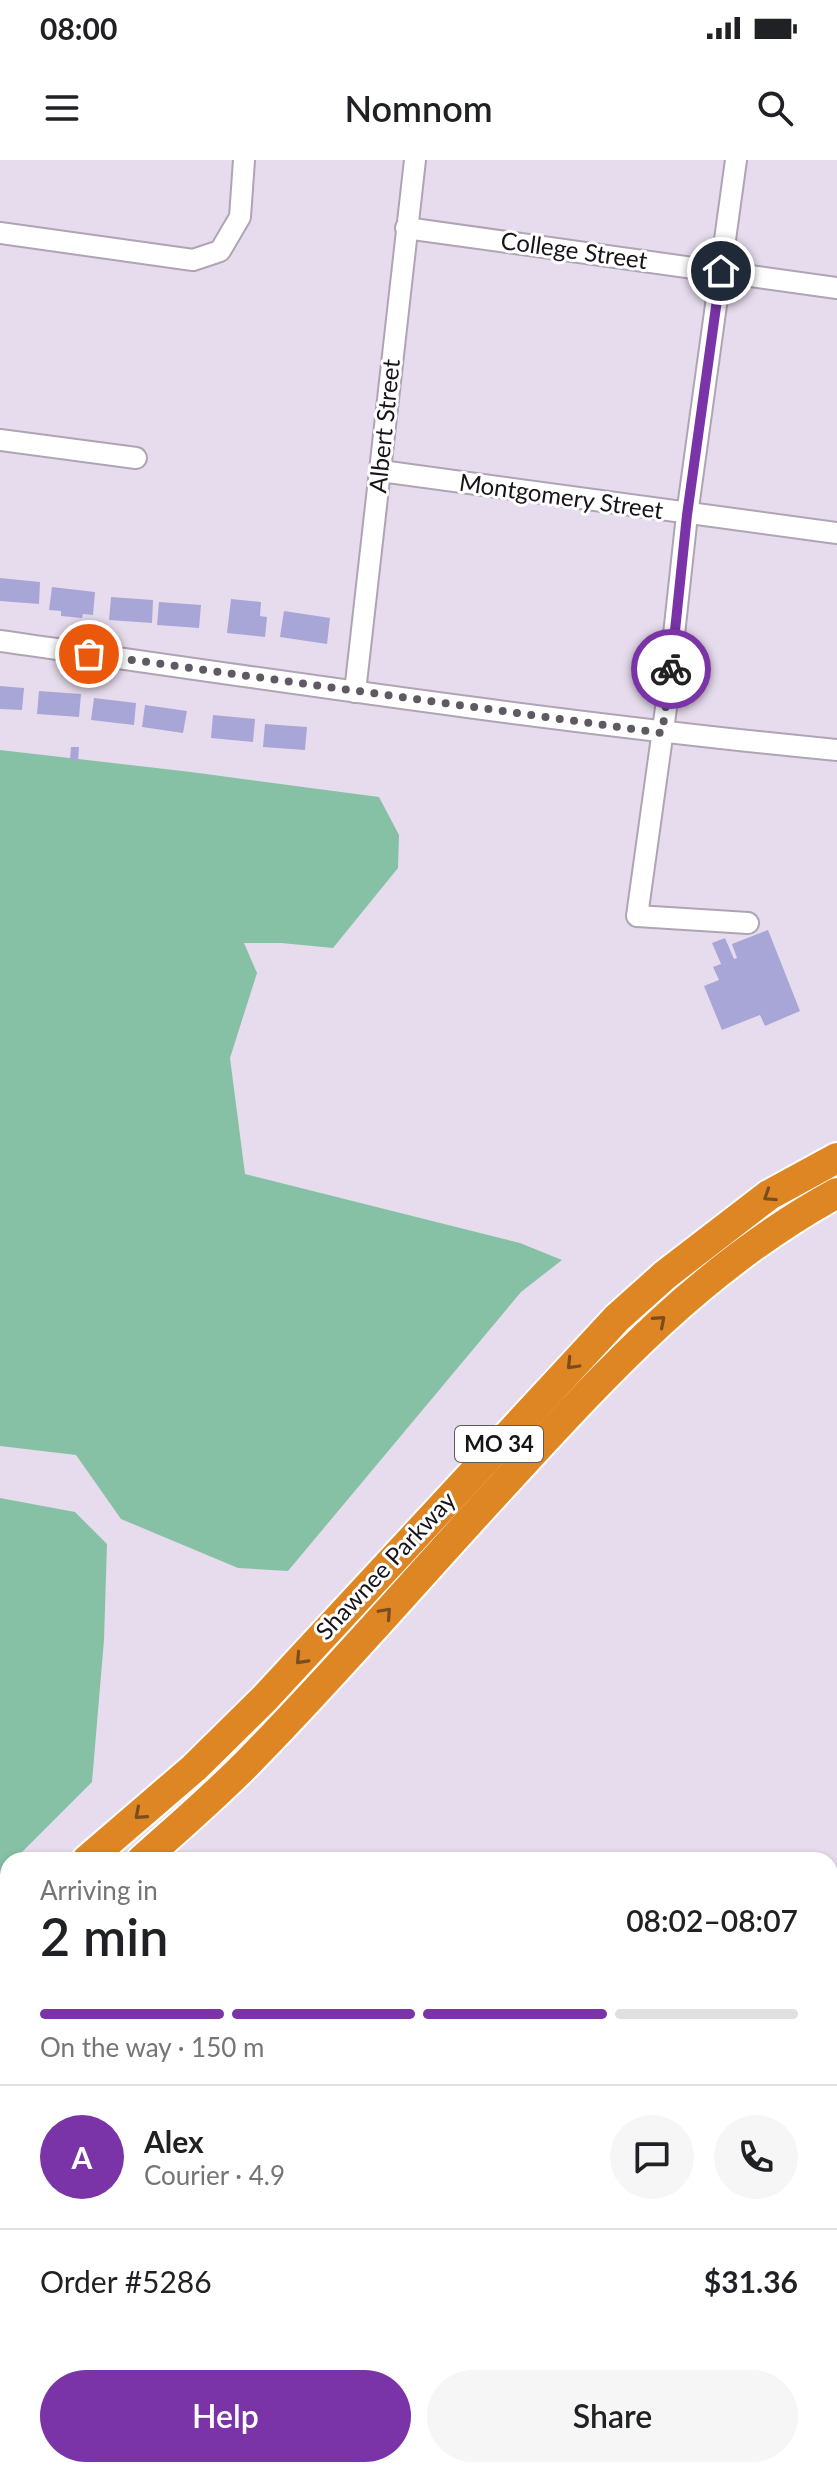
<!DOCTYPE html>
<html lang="en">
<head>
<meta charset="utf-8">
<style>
  body { margin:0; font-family:Lato,sans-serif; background:#f6f6f6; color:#202124; height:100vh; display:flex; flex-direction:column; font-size:30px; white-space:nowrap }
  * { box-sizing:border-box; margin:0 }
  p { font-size:26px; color:#757577 }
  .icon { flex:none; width:44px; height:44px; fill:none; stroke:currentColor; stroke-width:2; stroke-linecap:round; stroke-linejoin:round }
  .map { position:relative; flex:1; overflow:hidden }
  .details { position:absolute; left:0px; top:1692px; width:838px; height:626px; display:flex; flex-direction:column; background:#fff; border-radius:24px 24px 0 0; box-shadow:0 2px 6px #0004 }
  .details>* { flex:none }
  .pin { position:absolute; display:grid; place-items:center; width:68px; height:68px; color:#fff; margin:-34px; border:4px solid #fff; border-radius:50%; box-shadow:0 2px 8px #0007 }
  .courier { position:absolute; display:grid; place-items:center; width:80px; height:80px; margin:-40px; border:6px solid #7a34a7; border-radius:50%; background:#fff; color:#222; box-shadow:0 2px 10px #0007 }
  .headline em { font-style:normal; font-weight:600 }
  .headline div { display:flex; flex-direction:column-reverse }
  .headline { display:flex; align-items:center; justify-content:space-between; height:136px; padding:0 40px }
  h1 { font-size:52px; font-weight:600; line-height:60px }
  .bar { display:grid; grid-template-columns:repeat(4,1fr); gap:12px 8px; align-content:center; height:96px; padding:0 40px }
  .bar i { height:10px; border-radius:6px; background:#e0e0e0 }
  .bar .current { background:#7a34a7 }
  .bar p { grid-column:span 4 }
  .line { display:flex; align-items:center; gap:20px; padding:0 40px; border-top:2px solid #e0e0e0 }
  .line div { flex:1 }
  .round { display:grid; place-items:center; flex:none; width:84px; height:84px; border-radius:42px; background:#f6f6f6 }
  .action { display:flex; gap:16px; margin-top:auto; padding:16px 40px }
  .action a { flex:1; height:92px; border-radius:48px; background:#7a34a7; color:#fff; font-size:32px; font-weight:600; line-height:92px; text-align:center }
  .action a+a { background:#f6f6f6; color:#202124 }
  .status { display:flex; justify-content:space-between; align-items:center; height:56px; padding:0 40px; background:#fff; direction:ltr }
  .status svg { height:22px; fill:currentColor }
  header { display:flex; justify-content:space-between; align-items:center; height:104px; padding:0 40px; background:#fff; font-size:36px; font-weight:600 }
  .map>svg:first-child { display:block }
</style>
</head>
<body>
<div class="status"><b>08:00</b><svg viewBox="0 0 49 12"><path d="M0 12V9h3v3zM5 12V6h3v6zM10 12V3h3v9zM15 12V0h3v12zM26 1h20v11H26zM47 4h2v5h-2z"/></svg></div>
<header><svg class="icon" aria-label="menu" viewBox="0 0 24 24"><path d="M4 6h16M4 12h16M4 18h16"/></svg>Nomnom<svg class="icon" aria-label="search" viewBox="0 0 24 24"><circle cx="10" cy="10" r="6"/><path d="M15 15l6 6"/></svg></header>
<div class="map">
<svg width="837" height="2317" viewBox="0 0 837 2317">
  <rect width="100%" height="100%" fill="#e7dced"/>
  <!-- built -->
  <g fill="#e0d0e8">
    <polygon points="830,2240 837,2246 837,2317 450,2317 450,2310 830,2310"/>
    <polygon points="83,2310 382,2310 382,2317 57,2317"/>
  </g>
  <!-- forest -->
  <g fill="#86c1a6">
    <polygon points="0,590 191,612 379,637 399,675 398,708 333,788 281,783 244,783 257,813 230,898 245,1014 520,1083 562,1100 521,1132 288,1411 238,1408 121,1359 76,1295 0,1286"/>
    <polygon points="0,1338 75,1352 107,1384 104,1480 92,1622 14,1700 8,1700 8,1706 0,1714"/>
  </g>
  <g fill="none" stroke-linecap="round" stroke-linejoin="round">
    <!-- stream -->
    <g stroke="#72b5c4" stroke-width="5">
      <polyline points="830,2114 837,2115"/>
      <polyline points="0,2255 8,2253"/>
    </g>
  </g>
  <!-- building -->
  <g fill="#a7a6d7">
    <polygon points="0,418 40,422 39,444 0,441"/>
    <polygon points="52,427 95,432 93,455 83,454 82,458 61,456 61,451 49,450"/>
    <polygon points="111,437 153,440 152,463 109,460"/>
    <polygon points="231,439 261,442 260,456 267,457 265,477 227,473"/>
    <polygon points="159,442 201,445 199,468 157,465"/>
    <polygon points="284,451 330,458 327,484 280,477"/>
    <polygon points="0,526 24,528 22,550 0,549"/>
    <polygon points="39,531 81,534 79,557 37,554"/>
    <polygon points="94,538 136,543 134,565 91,560"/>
    <polygon points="145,545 187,551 183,573 142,567"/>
    <polygon points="213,555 255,559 253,582 211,578"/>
    <polygon points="265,564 307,567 305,590 263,587"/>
    <polygon points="71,587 79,587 78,601 70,600"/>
    <polygon points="768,770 800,851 765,866 760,855 722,870 704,826 719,820 713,807 721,804 712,783 725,778 734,799 737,798 732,784"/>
  </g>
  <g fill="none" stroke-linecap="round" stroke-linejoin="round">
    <defs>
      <g id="minor">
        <polyline points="736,0 687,355 666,548 637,756 748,763"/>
        <polyline points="406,68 837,128"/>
        <polyline points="0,73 193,100 220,91 240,57 244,0"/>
        <polyline points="0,280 136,298"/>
        <polyline points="381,311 837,373"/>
        <path d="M0,481c279,40 557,82 837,109"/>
        <polyline points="355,532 415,0"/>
        <polyline points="710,2310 719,2311 718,2317"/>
        <polyline points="147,2317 150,2310"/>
        <polyline points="334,2317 335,2310"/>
        <polyline points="566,2317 567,2310"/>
      </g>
      <g id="highway">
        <polyline points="87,1700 194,1608 265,1538 617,1158 665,1115 769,1035 837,998"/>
        <path d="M142,1700c39,-35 79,-69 115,-107 80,-82 155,-169 233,-254 107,-116 206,-229 347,-306"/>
        <polyline points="0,1766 8,1760"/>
        <polyline points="0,1809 8,1803"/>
      </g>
    </defs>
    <!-- minor casing -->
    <use href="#minor" stroke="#afa4b4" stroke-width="24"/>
    <!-- highway casing -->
    <use href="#highway" stroke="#fff" stroke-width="34"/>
    <!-- path -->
    <g stroke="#847c88" stroke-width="3" stroke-dasharray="4 4" stroke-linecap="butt">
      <polyline points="830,1912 837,1908"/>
      <polyline points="0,2165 8,2163"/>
    </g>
    <!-- minor -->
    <use href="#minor" stroke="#fff" stroke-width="20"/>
    <!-- highway -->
    <use href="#highway" stroke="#df8624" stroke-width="30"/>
  </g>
  <!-- one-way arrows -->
  <defs><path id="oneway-chevron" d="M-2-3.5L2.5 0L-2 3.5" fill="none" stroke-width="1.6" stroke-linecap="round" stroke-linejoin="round" transform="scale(2)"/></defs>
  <g stroke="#7b4c1e">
    <use href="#oneway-chevron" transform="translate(769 1036) rotate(147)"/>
    <use href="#oneway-chevron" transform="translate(660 1161) rotate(-41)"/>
    <use href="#oneway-chevron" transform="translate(572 1204) rotate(134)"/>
    <use href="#oneway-chevron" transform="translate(386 1453) rotate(-48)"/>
    <use href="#oneway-chevron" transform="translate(301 1499) rotate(133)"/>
    <use href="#oneway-chevron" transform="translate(140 1654) rotate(139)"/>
  </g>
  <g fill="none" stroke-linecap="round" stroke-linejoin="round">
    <!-- done -->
    <polyline stroke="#605963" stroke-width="8" stroke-dasharray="0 14.4" points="89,494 662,573 671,509"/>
    <!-- route -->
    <polyline stroke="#7a34a7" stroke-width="10" points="671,509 687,355 721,111"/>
  </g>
  <g text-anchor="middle" stroke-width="6" stroke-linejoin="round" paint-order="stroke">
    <!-- shield labels -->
    <rect fill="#fff" stroke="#5d5a5e" stroke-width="2" x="455" y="1266" width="88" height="36" rx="6"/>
    <g font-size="22" font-weight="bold" fill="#171319">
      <text x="499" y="1292">MO 34</text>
    </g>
    <!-- street labels -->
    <g font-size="24" fill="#171319" stroke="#fff">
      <text transform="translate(574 91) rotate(8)" y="8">College Street</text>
      <text transform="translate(385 266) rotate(-84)" y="8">Albert Street</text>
      <text transform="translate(561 337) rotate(8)" y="8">Montgomery Street</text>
      <text transform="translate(386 1406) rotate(-47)" y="8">Shawnee Parkway</text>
    </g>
  </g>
</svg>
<div class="pin" style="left:89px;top:494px;background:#ea580c"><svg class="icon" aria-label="bag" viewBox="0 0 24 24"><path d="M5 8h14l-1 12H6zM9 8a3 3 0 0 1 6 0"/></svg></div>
<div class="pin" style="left:721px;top:111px;background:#1f2937"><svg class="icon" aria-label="home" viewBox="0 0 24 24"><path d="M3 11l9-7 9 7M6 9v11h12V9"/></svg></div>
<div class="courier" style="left:671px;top:509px"><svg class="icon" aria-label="bike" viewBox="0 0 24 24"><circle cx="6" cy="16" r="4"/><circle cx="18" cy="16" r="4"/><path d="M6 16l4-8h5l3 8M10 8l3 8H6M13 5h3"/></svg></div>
<section class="details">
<div class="headline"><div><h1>2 min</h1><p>Arriving in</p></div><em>08:02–08:07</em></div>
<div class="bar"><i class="current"></i><i class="current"></i><i class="current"></i><i></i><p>On the way · 150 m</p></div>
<div class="line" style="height:144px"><b class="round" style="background:#7a34a7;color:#fff">A</b><div><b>Alex</b><p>Courier · 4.9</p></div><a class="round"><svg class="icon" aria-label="chat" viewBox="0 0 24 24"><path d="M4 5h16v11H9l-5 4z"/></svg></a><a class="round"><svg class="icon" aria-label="phone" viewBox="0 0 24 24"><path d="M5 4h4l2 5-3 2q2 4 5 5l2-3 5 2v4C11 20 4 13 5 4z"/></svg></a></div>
<div class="line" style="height:104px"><div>Order #5286</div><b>$31.36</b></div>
<div class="action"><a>Help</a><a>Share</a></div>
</section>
</div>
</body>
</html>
